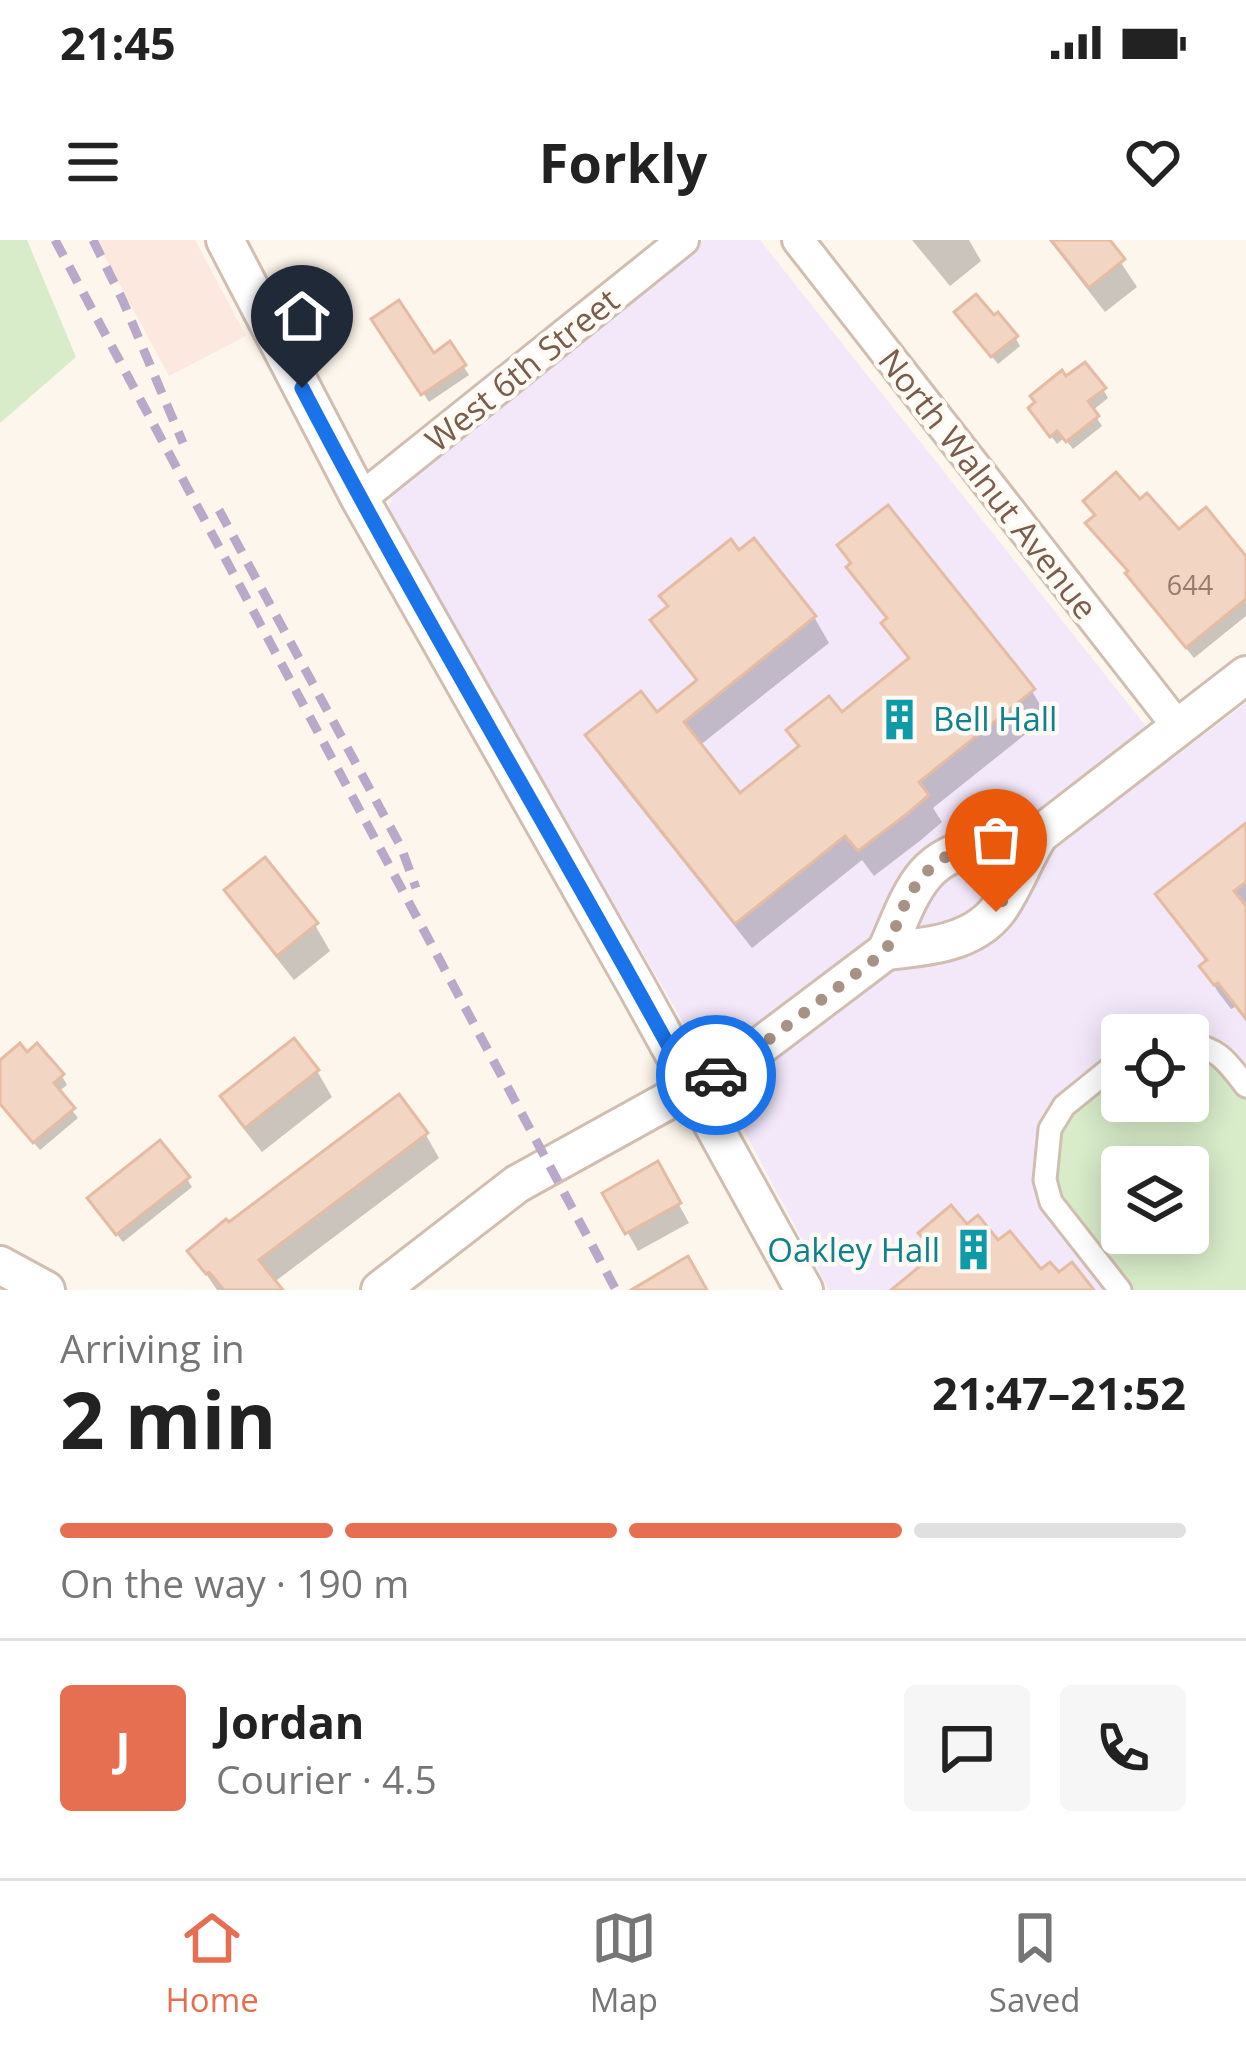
<!DOCTYPE html>
<html lang="en">
<head>
<meta charset="utf-8">
<style>
  body { margin:0; font-family:"Open Sans",sans-serif; background:#f6f6f6; color:#222; height:100vh; display:flex; flex-direction:column; font-size:45px; white-space:nowrap }
  * { box-sizing:border-box; margin:0 }
  p { font-size:39px; color:#767676 }
  .icon { flex:none; width:66px; height:66px; fill:none; stroke:currentColor; stroke-width:2; stroke-linecap:round; stroke-linejoin:round }
  .map { position:relative; height:1050px; overflow:hidden }
  .side { display:flex; flex-direction:column; background:#fff; flex:1 }
  .side>* { flex:none }
  .buttons { position:absolute; left:1101px; top:774px; display:grid; gap:24px }
  .buttons a { display:grid; place-items:center; width:108px; height:108px; border-radius:12px; background:#fff; box-shadow:0 6px 30px #0003; font-size:60px }
  .pin { position:absolute; display:grid; place-items:center; width:102px; height:102px; color:#fff; margin:-123px -51px; border-radius:50% 50% 50% 0; rotate:-45deg; box-shadow:0 0 12px #0007 }
  .pin .icon { rotate:45deg }
  .courier { position:absolute; display:grid; place-items:center; width:120px; height:120px; margin:-60px; border:9px solid #1a73e8; border-radius:50%; background:#fff; color:#222; box-shadow:0 3px 15px #0007 }
  .headline em { font-style:normal; font-weight:700 }
  .headline div { display:flex; flex-direction:column-reverse }
  .headline { display:flex; align-items:center; justify-content:space-between; height:204px; padding:0 60px }
  h1 { font-size:78px; font-weight:700; line-height:90px }
  .bar { display:grid; grid-template-columns:repeat(4,1fr); gap:18px 12px; align-content:center; height:144px; padding:0 60px }
  .bar i { height:15px; border-radius:9px; background:#e0e0e0 }
  .bar .current { background:#e76f51 }
  .bar p { grid-column:span 4 }
  .line { display:flex; align-items:center; gap:30px; padding:0 60px; border-top:3px solid #e0e0e0 }
  .line div { flex:1 }
  .round { display:grid; place-items:center; flex:none; width:126px; height:126px; border-radius:12px; background:#f6f6f6 }
  .status { display:flex; justify-content:space-between; align-items:center; height:84px; padding:0 60px; background:#fff; direction:ltr }
  .status svg { height:33px; fill:currentColor }
  header { display:flex; justify-content:space-between; align-items:center; height:156px; padding:0 60px; background:#fff; font-size:54px; font-weight:700 }
  .tab-bar { display:flex; justify-content:space-around; align-items:center; height:168px; border-top:3px solid #e0e0e0; background:#fff; font-size:33px; color:#767676 }
  .tab-bar a { display:grid; justify-items:center; gap:6px }
  .tab-bar .current { color:#e76f51 }
  .map>svg:first-child { display:block }
</style>
</head>
<body>
<div class="status"><b>21:45</b><svg viewBox="0 0 49 12"><path d="M0 12V9h3v3zM5 12V6h3v6zM10 12V3h3v9zM15 12V0h3v12zM26 1h20v11H26zM47 4h2v5h-2z"/></svg></div>
<header><svg class="icon" aria-label="menu" viewBox="0 0 24 24"><path d="M4 6h16M4 12h16M4 18h16"/></svg>Forkly<svg class="icon" aria-label="heart" viewBox="0 0 24 24"><path d="M12 20l-8-8c-3-5 5-10 8-4 3-6 11-1 8 4z"/></svg></header>
<div class="map">
<svg width="1246" height="1050" viewBox="0 0 1246 1050">
  <rect width="100%" height="100%" fill="#fdf6ec"/>
  <!-- commercial -->
  <polygon fill="#fde8e0" points="96,0 195,0 246,96 169,136"/>
  <!-- education -->
  <path fill="#f3e8fa" fill-rule="evenodd" d="M703,0h57l412,519 74,-56v587h-417l-107,-201 -328,-563 -5,-21 9,-20zM1122,795h66v66h-66zM1122,927h66v66h-66z"/>
  <!-- green -->
  <g fill="#d8ecc9" fill-rule="evenodd">
    <polygon points="0,0 27,0 76,117 0,183"/>
    <path d="M1188,803l58,42v205h-126l-69,-88 -1,-73 72,-70v42h66zM1122,927h66v66h-66z"/>
  </g>
  <!-- shadow -->
  <g fill="#0003">
    <polygon points="912,0 969,0 981,21 950,46"/>
    <polygon points="1049,0 1106,0 1137,47 1105,72"/>
    <polygon points="375,79 434,118 450,106 469,135 429,162"/>
    <polygon points="963,81 1015,97 1020,106 998,124"/>
    <polygon points="1103,149 1108,158 1092,171 1102,186 1073,209 1064,198 1057,204 1037,177"/>
    <polygon points="1086,262 1140,264 1179,293 1246,321 1246,376 1194,418 1135,346 1129,333 1096,296 1089,284 1096,277"/>
    <polygon points="841,306 1032,451 1047,477 933,568 942,582 921,600 874,636 862,620 752,708 604,522 589,496 657,476 698,443 669,407 654,381 814,377 829,403 699,506 740,557 801,509 790,491 841,476 910,422 885,384 888,381 865,353"/>
    <polygon points="1246,587 1246,781 1235,767 1231,769 1218,752 1203,727 1207,723 1174,680 1159,655"/>
    <polygon points="228,650 315,685 330,711 294,740 243,676"/>
    <polygon points="0,824 62,836 67,845 58,852 78,878 40,910 0,863"/>
    <polygon points="317,831 332,857 262,912 238,882 223,856"/>
    <polygon points="426,895 439,918 273,1043 280,1050 217,1050 191,1012 228,986"/>
    <polygon points="657,925 689,983 638,1011 606,954"/>
    <polygon points="187,939 192,947 123,1002 96,968"/>
  </g>
  <!-- building -->
  <g fill="#f3d5c3" stroke="#e6bba3" stroke-width="3">
    <polygon points="1051,0 1110,0 1125,19 1089,48"/>
    <polygon points="976,54 994,75 998,72 1018,96 991,117 954,72"/>
    <polygon points="399,60 434,113 450,101 466,125 421,155 371,79"/>
    <polygon points="1085,122 1106,148 1088,161 1099,176 1066,202 1057,191 1050,197 1028,168 1035,162 1030,156 1062,130 1066,136"/>
    <polygon points="1116,232 1140,259 1147,253 1179,289 1206,267 1246,316 1246,359 1186,408 1125,333 1128,331 1085,283 1095,275 1083,261"/>
    <polygon points="888,265 1035,449 919,542 929,555 907,574 858,611 845,596 735,684 585,495 641,451 657,472 697,440 650,380 668,366 659,356 731,299 739,310 754,298 816,376 684,482 740,553 799,506 786,490 829,456 842,472 909,418 881,383 887,378 846,327 851,323 837,305"/>
    <polygon points="1246,583 1246,642 1234,651 1246,666 1246,779 1218,743 1214,745 1199,726 1207,720 1155,654"/>
    <polygon points="265,617 318,683 277,716 224,650"/>
    <polygon points="294,798 319,830 245,888 220,856"/>
    <polygon points="20,803 27,812 37,803 64,834 54,843 75,868 33,903 0,864 0,820"/>
    <polygon points="399,854 428,893 259,1020 283,1050 224,1050 209,1032 206,1034 187,1011 226,979 229,982"/>
    <polygon points="160,900 190,937 116,995 87,958"/>
    <polygon points="658,921 681,963 625,994 602,953"/>
    <polygon points="951,965 967,984 978,975 998,1000 1010,991 1041,1029 1050,1022 1059,1032 1072,1022 1094,1050 891,1050 925,1022 918,1014 929,1005 918,993"/>
    <polygon points="688,1016 707,1050 631,1050"/>
  </g>
  <g fill="none" stroke-linecap="round" stroke-linejoin="round">
    <defs>
      <g id="pedestrian">
        <path d="M1188,803c32,6 39,19 58,43"/>
        <polyline points="1120,1050 1051,962 1045,940 1050,889 1064,866 1122,819"/>
      </g>
      <g id="minor">
        <polyline points="798,0 1179,488"/>
        <polyline points="360,259 683,0"/>
      </g>
      <g id="tertiary">
        <polyline points="225,0 360,259 637,747 804,1050"/>
        <path d="M1039,595c-15,24 -25,53 -41,75 -26,34 -73,37 -112,41 24,-52 32,-96 96,-105 20,-3 37,-5 57,-11l207,-160"/>
        <polyline points="0,1025 46,1050"/>
        <polyline points="380,1050 517,944 743,819 886,711"/>
      </g>
    </defs>
    <!-- pedestrian casing -->
    <use href="#pedestrian" stroke="#d1beb0" stroke-width="27"/>
    <!-- minor casing -->
    <use href="#minor" stroke="#d1beb0" stroke-width="36"/>
    <!-- tertiary casing -->
    <use href="#tertiary" stroke="#d1beb0" stroke-width="42"/>
    <!-- pedestrian -->
    <use href="#pedestrian" stroke="#fff" stroke-width="21"/>
    <!-- minor -->
    <use href="#minor" stroke="#fff" stroke-width="30"/>
    <!-- tertiary -->
    <use href="#tertiary" stroke="#fff" stroke-width="36"/>
    <!-- rail -->
    <g stroke="#b9a8c9" stroke-width="9" stroke-dasharray="18 12" stroke-linecap="butt">
      <polyline points="55,0 616,1050"/>
      <polyline points="93,0 123,61 183,203"/>
      <polyline points="219,270 401,607 416,648"/>
    </g>
  </g>
  <g fill="none" stroke-linecap="round" stroke-linejoin="round">
    <!-- done -->
    <polyline stroke="#a89285" stroke-width="12" stroke-dasharray="0 21.6" points="716,835 743,819 886,711 908,656 925,633 948,615 980,606 1015,603 1039,595 996,672"/>
    <!-- route -->
    <path stroke="#1a73e8" stroke-width="15" d="M302,148c124,238 263,466 390,701l24,-14"/>
  </g>
  <!-- icons -->
  <defs>
    <symbol id="building-bare" viewBox="-9 -9 18 18"><path d="M-4-6H4V6H1V3H-1V6H-4ZM-2.5-4.3h1.7v1.8h-1.7ZM.8-4.3h1.7v1.8H.8ZM-2.5-1h1.7V.8h-1.7ZM.8-1h1.7V.8H.8Z" fill="#0f9aa8" stroke="#fffaf3" stroke-width="2.5" paint-order="stroke"/></symbol>
  </defs>
  <g fill-rule="evenodd">
    <use href="#building-bare" x="870" y="450" width="59" height="59"/>
    <use href="#building-bare" x="944" y="980" width="59" height="59"/>
  </g>
  <g text-anchor="middle" stroke-width="9" stroke-linejoin="round" paint-order="stroke">
    <!-- number labels -->
    <g font-size="27" fill="#987a6a">
      <text x="1190" y="355">644</text>
    </g>
    <!-- street labels -->
    <g font-size="33" fill="#7a5c4d" stroke="#fffaf3">
      <text transform="translate(522 130) rotate(-39)" y="12">West 6th Street</text>
      <text transform="translate(988 244) rotate(52)" y="12">North Walnut Avenue</text>
    </g>
    <!-- culture labels -->
    <g font-size="33" fill="#0d838f" stroke="#fffaf3" text-anchor="start">
      <text x="933" y="491">Bell Hall</text>
      <text x="940" y="1022" text-anchor="end">Oakley Hall</text>
    </g>
  </g>
</svg>
<div class="buttons">
<a><svg class="icon" aria-label="locate" viewBox="0 0 24 24"><circle cx="12" cy="12" r="6"/><path d="M12 2v4M12 18v4M2 12h4M18 12h4"/></svg></a>
<a><svg class="icon" aria-label="layers" viewBox="0 0 24 24"><path d="M12 4l9 5-9 5-9-5zM3 14l9 5 9-5"/></svg></a>
</div>
<div class="pin" style="left:996px;top:672px;background:#ea580c"><svg class="icon" aria-label="bag" viewBox="0 0 24 24"><path d="M5 8h14l-1 12H6zM9 8a3 3 0 0 1 6 0"/></svg></div>
<div class="pin" style="left:302px;top:148px;background:#1f2937"><svg class="icon" aria-label="home" viewBox="0 0 24 24"><path d="M3 11l9-7 9 7M6 9v11h12V9"/></svg></div>
<div class="courier" style="left:716px;top:835px"><svg class="icon" aria-label="car" viewBox="0 0 24 24"><path d="M5 17H2v-5l4-1 3-4h7l3 4 3 1v5h-3M9 17h6M6 11h13"/><circle cx="7" cy="17" r="2"/><circle cx="17" cy="17" r="2"/></svg></div>
</div>
<section class="side">
<div class="headline"><div><h1>2 min</h1><p>Arriving in</p></div><em>21:47–21:52</em></div>
<div class="bar"><i class="current"></i><i class="current"></i><i class="current"></i><i></i><p>On the way · 190 m</p></div>
<div class="line" style="height:216px"><b class="round" style="background:#e76f51;color:#fff">J</b><div><b>Jordan</b><p>Courier · 4.5</p></div><a class="round"><svg class="icon" aria-label="chat" viewBox="0 0 24 24"><path d="M4 5h16v11H9l-5 4z"/></svg></a><a class="round"><svg class="icon" aria-label="phone" viewBox="0 0 24 24"><path d="M5 4h4l2 5-3 2q2 4 5 5l2-3 5 2v4C11 20 4 13 5 4z"/></svg></a></div>
</section>
<nav class="tab-bar">
<a class="current"><svg class="icon" aria-label="home" viewBox="0 0 24 24"><path d="M3 11l9-7 9 7M6 9v11h12V9"/></svg>Home</a>
<a><svg class="icon" aria-label="map" viewBox="0 0 24 24"><path d="M3 6l6-2 6 2 6-2v14l-6 2-6-2-6 2zM9 4v14M15 6v14"/></svg>Map</a>
<a><svg class="icon" aria-label="saved" viewBox="0 0 24 24"><path d="M7 4h10v16l-5-4-5 4z"/></svg>Saved</a>
</nav>
</body>
</html>
